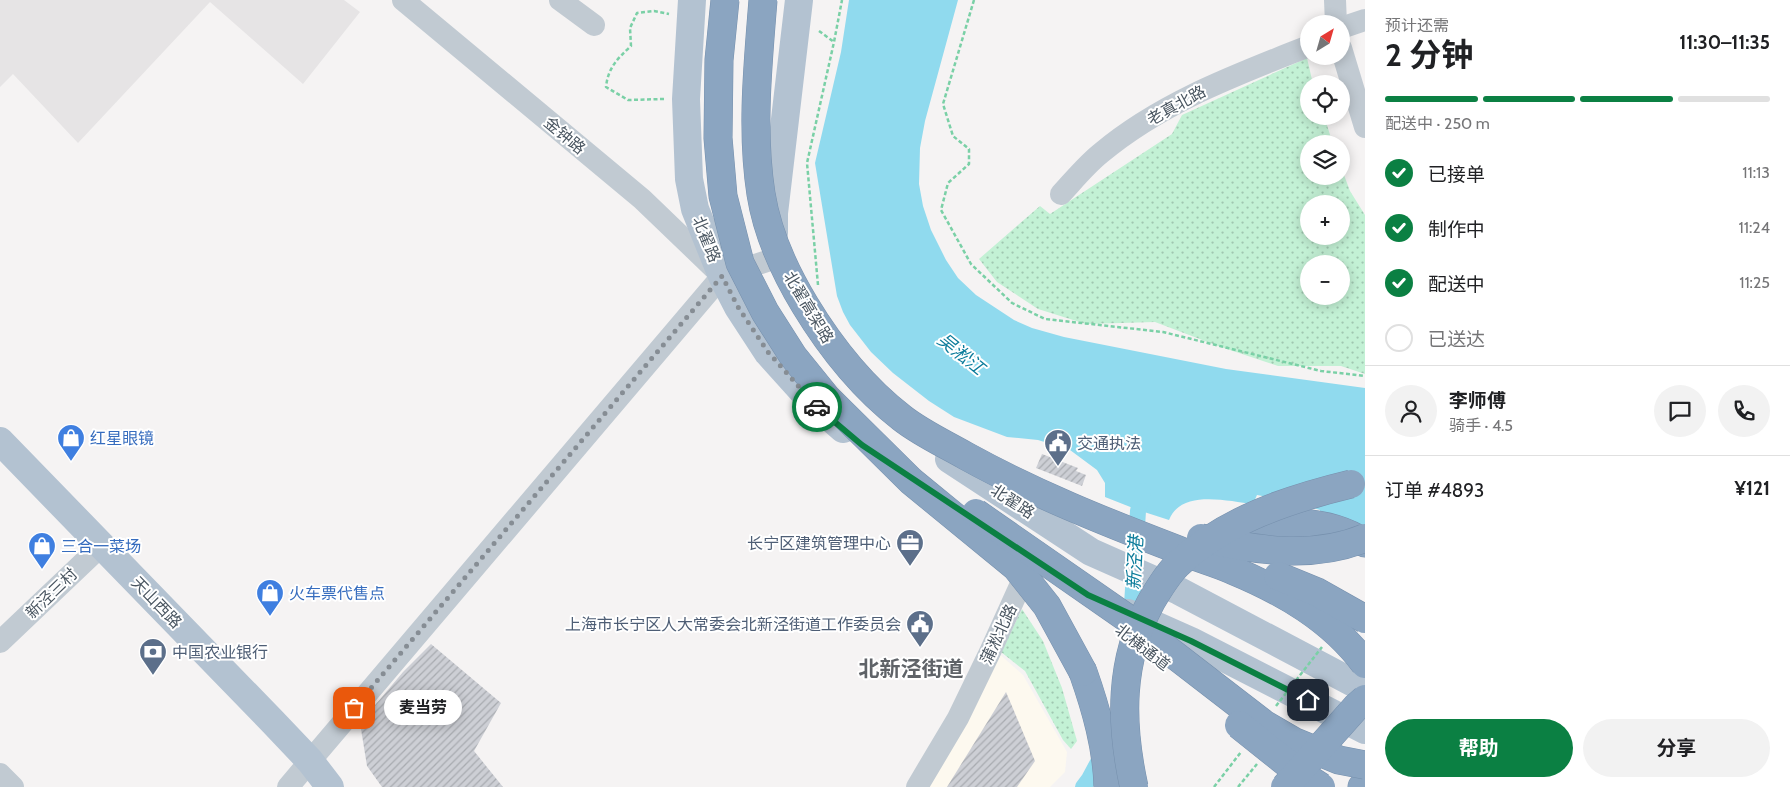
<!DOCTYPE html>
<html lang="zh">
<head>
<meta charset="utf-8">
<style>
  body { margin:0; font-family:Cabin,"Noto Sans SC",sans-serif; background:#f2f2f2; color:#202124; height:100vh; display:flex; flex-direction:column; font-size:19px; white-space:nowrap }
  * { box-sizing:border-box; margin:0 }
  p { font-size:16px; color:#757577 }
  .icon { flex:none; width:28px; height:28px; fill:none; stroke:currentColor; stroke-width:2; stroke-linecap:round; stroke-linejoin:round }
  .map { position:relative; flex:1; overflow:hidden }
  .panel { display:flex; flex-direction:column; background:#fff; width:425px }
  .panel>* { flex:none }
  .needle { width:32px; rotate:37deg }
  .buttons { position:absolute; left:1300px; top:15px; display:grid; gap:10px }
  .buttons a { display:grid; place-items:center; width:50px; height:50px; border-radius:50%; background:#fff; box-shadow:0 2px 12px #0003; font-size:25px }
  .pin { position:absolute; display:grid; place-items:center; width:42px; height:42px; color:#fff; margin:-21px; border-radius:10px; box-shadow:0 2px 8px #0006 }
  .courier { position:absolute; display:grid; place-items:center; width:50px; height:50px; margin:-25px; border:4px solid #0b8043; border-radius:50%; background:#fff; color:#222; box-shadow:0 1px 6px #0007 }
  .bubble { position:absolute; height:35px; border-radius:18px; background:#fff; box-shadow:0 2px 12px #0003; font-size:16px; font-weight:700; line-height:35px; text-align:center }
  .head em { font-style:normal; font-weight:700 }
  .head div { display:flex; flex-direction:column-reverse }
  .head { display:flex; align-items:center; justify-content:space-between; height:85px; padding:0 20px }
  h1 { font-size:32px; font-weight:700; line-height:38px }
  .bar { display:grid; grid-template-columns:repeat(4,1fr); gap:8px 5px; align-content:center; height:60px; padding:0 20px }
  .bar i { height:6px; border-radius:4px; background:#e0e0e0 }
  .bar .current { background:#0b8043 }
  .bar p { grid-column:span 4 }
  .line { display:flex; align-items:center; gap:12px; padding:0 20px; border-top:1px solid #e0e0e0 }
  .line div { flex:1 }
  .round { display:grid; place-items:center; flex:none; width:52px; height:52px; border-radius:26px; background:#f2f2f2 }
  ol { padding:0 20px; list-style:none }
  li { display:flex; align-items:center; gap:15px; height:55px }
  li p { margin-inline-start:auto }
  li .icon { padding:5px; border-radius:50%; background:#0b8043; color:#fff; stroke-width:4 }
  li:last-child { color:#757577 }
  li i { width:28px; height:28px; border:2px solid #e0e0e0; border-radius:50% }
  .button { display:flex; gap:10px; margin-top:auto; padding:10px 20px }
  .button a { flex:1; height:58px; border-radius:30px; background:#0b8043; color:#fff; font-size:20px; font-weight:700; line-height:58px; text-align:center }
  .button a+a { background:#f2f2f2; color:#202124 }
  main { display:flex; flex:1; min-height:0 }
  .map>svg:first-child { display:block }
</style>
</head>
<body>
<main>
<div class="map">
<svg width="1365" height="787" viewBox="0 0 1365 787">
  <defs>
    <pattern id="park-dots" width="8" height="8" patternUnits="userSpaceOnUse" patternTransform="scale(1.25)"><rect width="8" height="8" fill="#c3f1d5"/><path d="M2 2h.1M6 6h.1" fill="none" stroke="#a0c6b0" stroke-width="1.8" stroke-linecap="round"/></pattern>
    <pattern id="building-hatch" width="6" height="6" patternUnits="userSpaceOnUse" patternTransform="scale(1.25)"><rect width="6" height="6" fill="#cdcfd5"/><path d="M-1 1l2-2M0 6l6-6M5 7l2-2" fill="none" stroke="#a8abb0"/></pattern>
  </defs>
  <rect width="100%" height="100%" fill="#f5f3f3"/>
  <!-- commercial -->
  <polygon fill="#fdf9ef" points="997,652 1023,675 1067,752 1065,772 1050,787 924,787"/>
  <!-- education -->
  <polygon fill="#e6e4e5" points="0,0 344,0 360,12 303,84 210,2 78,143 13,74 0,87"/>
  <!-- park -->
  <g fill="url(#park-dots)" fill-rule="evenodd">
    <path d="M1307,58l6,26h-4v32h15l9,28h-24v32h32v-9l9,24 15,24v159l-24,-8h-63l-60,-20 -63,-24 -69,2 -48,-15 -41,-27 -18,-23 61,-53 10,8 122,-80 10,-19zM1309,204h32v32h-32zM1309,264h32v32h-32z"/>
    <polygon points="1022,609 1043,641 1062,688 1077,741 1071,749 1063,740 1025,671 1001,652"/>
  </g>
  <!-- water -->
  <path fill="#90daee" d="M849,0h109l-33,121 -5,27 -1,36 4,22 8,24 15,30 12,18 18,17 38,25 18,8 32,9 162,32 139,19v143l-45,-13v-8l-30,-9 -33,-6 -4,9c-26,-3 -72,-15 -84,16l-31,-10 -33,-13v-14l-8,-13 -27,-20 -32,-10 -31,-3 -53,-20 -25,-16 -36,-28 -22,-21 -21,-27 -7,-13 -6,-16 -22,-133 26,-111z"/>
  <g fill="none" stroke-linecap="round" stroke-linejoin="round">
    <!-- canal -->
    <g stroke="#90daee" stroke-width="16">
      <polyline points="1131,620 1138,511 1143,491"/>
      <polyline points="1083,787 1089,779 1103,753"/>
    </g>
  </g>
  <!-- building -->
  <g fill="url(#building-hatch)">
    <polygon points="1042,454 1078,468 1076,471 1086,475 1082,486 1036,468"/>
    <polygon points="431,644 501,703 474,751 503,787 382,787 367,766 360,723 403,672"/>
    <polygon points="1006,692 1035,761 1017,787 947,787"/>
  </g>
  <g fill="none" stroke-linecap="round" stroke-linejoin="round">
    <defs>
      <g id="highway">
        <path d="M1231,532c45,-12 94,-15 134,11"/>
        <path d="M1083,672c13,37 24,75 25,115"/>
        <polyline points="1362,787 1365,784"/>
      </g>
    </defs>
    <!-- highway casing -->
    <use href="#highway" stroke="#7690ad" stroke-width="29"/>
    <!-- path -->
    <g stroke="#7ad0a6" stroke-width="2.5" stroke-dasharray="4 2.5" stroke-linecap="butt">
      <polyline points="974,0 943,104 953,136 969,149 969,164 948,183 941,210 971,264 1012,303 1045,319 1163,332 1321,371 1365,376"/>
      <polyline points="819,31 834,42"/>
      <path d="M664,99l-36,1 -22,-13c2,-19 11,-28 25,-41l-1,-18 7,-15 17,-2 15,3"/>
      <polyline points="818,285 807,163 834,42 842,0"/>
      <polyline points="1238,787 1257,764"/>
    </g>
    <!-- minor -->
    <g stroke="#c1cad2" stroke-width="22">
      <polyline points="403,0 642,199 719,273"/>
      <polyline points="560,0 594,25"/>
      <polyline points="1335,0 1336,24"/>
      <polyline points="1341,28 1365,20"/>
      <polyline points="1341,48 1365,127"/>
      <path d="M1061,194c13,-14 25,-29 40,-41 61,-51 135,-78 208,-107"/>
      <polyline points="0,642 102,545"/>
      <polyline points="0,774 13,787"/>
      <polyline points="288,787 722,276 773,259"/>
      <polyline points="917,787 958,718 990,652 1030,564"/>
    </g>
    <!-- major -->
    <g stroke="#b3c2d1" stroke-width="28">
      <polyline points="692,0 686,99 689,179 695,209 722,276 738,307 768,353 813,403 843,429"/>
      <polyline points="774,233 774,213 799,0"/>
      <polyline points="0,441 273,722 310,761 330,787"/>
      <polyline points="949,459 1091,552 1179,591 1365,689"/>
      <polyline points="1128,613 1191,641 1365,730"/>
    </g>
    <!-- highway -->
    <use href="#highway" stroke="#8ba5c1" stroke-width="28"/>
    <defs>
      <g id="highway-bridge">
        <polyline points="725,0 719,60 718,138 723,196 740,263 765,312 793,356 827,398 911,481 1016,567 1047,606 1083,672"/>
        <path d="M763,0c-5,64 -12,130 -2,194 6,38 24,78 44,111 26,43 57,82 97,113 19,15 43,26 64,38 67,37 139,66 210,93 18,8 38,13 56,21 51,21 100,49 133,94"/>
        <polyline points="976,513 1124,616 1264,724 1295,742 1339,760 1365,765"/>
        <path d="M1201,538c54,12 111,22 164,0"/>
        <polyline points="1278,576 1317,592 1365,619"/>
        <polyline points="1239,725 1298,772 1321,787"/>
        <path d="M1134,787c-14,-64 -15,-126 17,-185 7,-12 16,-27 26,-37 48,-45 112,-66 174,-81"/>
        <polyline points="1285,787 1356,707 1365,699"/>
      </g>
    </defs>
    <!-- highway-bridge casing -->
    <use href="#highway-bridge" stroke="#7690ad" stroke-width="29" stroke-linecap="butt"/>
    <!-- path-bridge -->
    <g stroke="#7ad0a6" stroke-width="2.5" stroke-dasharray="4 2.5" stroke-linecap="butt">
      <polyline points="1276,706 1322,647"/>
      <polyline points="1214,787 1241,752"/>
    </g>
    <!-- highway-bridge -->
    <use href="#highway-bridge" stroke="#8ba5c1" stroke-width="28"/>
  </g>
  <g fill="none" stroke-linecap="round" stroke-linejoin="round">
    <!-- done -->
    <polyline stroke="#868d94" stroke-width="5" stroke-dasharray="0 9" points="354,708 722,276 738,307 768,352 817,407"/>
    <!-- route -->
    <polyline stroke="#0b8043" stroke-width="6" points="817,407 862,445 1088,595 1191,641 1308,700"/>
  </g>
  <!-- icons -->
  <defs>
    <symbol id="shop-pin" viewBox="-11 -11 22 30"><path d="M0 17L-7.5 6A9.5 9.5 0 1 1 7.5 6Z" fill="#3f7fe0" stroke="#fff"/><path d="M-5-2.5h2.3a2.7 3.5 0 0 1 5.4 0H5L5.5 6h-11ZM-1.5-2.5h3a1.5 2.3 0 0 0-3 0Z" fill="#fff"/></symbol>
    <symbol id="civic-pin" viewBox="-11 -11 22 30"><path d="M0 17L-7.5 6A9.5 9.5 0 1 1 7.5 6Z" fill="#5c6f8a" stroke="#fff"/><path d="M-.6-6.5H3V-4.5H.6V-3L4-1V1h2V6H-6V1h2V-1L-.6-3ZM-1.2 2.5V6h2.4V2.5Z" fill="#fff"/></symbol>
    <symbol id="office-pin" viewBox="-11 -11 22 30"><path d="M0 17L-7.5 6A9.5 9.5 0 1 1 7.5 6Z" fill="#5c6f8a" stroke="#fff"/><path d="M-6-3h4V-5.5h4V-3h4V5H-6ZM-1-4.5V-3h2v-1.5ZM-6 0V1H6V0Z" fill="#fff"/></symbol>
    <symbol id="bank-pin" viewBox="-11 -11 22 30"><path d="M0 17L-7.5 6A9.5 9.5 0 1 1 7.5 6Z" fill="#5c6f8a" stroke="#fff"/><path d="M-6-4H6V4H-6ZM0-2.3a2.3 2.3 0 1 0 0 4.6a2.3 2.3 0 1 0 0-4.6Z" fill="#fff"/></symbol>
  </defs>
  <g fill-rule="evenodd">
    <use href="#shop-pin" x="55" y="422" width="32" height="43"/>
    <use href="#civic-pin" x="1042" y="427" width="32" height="43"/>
    <use href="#office-pin" x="894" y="527" width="32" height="43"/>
    <use href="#shop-pin" x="26" y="530" width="32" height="43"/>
    <use href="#shop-pin" x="254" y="577" width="32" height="43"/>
    <use href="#civic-pin" x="904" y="608" width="32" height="43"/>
    <use href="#bank-pin" x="137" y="636" width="32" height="43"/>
  </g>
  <g text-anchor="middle" stroke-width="4" stroke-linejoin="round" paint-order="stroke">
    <!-- street labels -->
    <g font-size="16" fill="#4a5661" stroke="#fff">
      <text transform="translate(1176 105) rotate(-29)" y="6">老真北路</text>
      <text transform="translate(565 135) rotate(40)" y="6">金钟路</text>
      <text transform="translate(707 239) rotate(68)" y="6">北翟路</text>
      <text transform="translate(809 307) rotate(59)" y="6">北翟高架路</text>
      <text transform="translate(1013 501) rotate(33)" y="6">北翟路</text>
      <text transform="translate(51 593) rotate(-44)" y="6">新泾三村</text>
      <text transform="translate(157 602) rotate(46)" y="6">天山西路</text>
      <text transform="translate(998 634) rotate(-65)" y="6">蒲淞北路</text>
      <text transform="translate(1143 647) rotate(38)" y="6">北横通道</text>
    </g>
    <!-- shop labels -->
    <g font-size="16" fill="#366cbe" stroke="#fff" text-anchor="start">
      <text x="90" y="444">红星眼镜</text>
      <text x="61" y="552">三合一菜场</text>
      <text x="289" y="599">火车票代售点</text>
    </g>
    <!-- service labels -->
    <g font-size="16" fill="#4e5e75" stroke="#fff" text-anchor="start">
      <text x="1077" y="449">交通执法</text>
      <text x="891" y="549" text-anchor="end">长宁区建筑管理中心</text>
      <text x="901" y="630" text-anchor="end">上海市长宁区人大常委会北新泾街道工作委员会</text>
      <text x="172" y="658">中国农业银行</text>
    </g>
    <!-- water labels -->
    <g font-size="18" font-style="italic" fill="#0c7c9b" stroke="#fff">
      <text transform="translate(961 354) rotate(39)" y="6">吴淞江</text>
      <text transform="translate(1135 563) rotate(-87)" y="6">新泾港</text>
    </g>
    <!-- district labels -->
    <g font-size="21" font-weight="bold" fill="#5f6368" stroke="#fff">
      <text x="911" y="676">北新泾街道</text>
    </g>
  </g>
</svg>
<div class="buttons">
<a><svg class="needle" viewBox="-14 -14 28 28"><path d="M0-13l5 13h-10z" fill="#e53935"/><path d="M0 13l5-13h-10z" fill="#757577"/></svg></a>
<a><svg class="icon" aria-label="locate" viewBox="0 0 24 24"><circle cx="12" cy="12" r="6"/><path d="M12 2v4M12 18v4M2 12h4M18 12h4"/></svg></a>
<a><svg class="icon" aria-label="layers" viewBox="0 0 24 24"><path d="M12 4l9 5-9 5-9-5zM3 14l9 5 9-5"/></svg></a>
<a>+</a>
<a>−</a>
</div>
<div class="pin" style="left:354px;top:708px;background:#ea580c"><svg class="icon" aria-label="bag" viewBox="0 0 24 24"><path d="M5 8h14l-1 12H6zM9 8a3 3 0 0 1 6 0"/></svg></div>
<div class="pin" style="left:1308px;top:700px;background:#1f2937"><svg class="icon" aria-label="home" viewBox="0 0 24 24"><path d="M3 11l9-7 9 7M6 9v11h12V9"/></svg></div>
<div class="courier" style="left:817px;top:407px"><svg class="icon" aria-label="car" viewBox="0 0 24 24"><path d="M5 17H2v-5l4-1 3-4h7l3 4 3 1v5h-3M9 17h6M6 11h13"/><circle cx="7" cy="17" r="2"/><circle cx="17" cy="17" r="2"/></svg></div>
<div class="bubble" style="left:384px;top:690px;width:78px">麦当劳</div>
</div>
<section class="panel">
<div class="head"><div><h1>2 分钟</h1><p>预计还需</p></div><em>11:30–11:35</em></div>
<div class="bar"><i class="current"></i><i class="current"></i><i class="current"></i><i></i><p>配送中 · 250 m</p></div>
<ol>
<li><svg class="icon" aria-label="check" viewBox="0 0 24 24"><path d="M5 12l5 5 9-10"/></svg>已接单<p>11:13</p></li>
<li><svg class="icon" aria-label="check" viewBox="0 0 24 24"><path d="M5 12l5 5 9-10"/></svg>制作中<p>11:24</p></li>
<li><svg class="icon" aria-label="check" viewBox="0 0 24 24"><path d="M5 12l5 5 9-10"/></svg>配送中<p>11:25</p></li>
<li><i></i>已送达</li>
</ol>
<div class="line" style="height:90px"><a class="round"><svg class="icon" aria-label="person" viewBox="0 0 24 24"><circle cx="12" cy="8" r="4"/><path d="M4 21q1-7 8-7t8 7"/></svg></a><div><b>李师傅</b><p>骑手 · 4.5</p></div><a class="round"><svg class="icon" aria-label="chat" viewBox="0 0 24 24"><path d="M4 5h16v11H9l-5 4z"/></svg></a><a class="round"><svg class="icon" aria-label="phone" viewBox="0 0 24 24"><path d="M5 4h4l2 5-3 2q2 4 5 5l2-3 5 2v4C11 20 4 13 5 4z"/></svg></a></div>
<div class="line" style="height:65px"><div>订单 #4893</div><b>¥121</b></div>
<div class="button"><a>帮助</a><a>分享</a></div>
</section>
</main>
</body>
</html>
